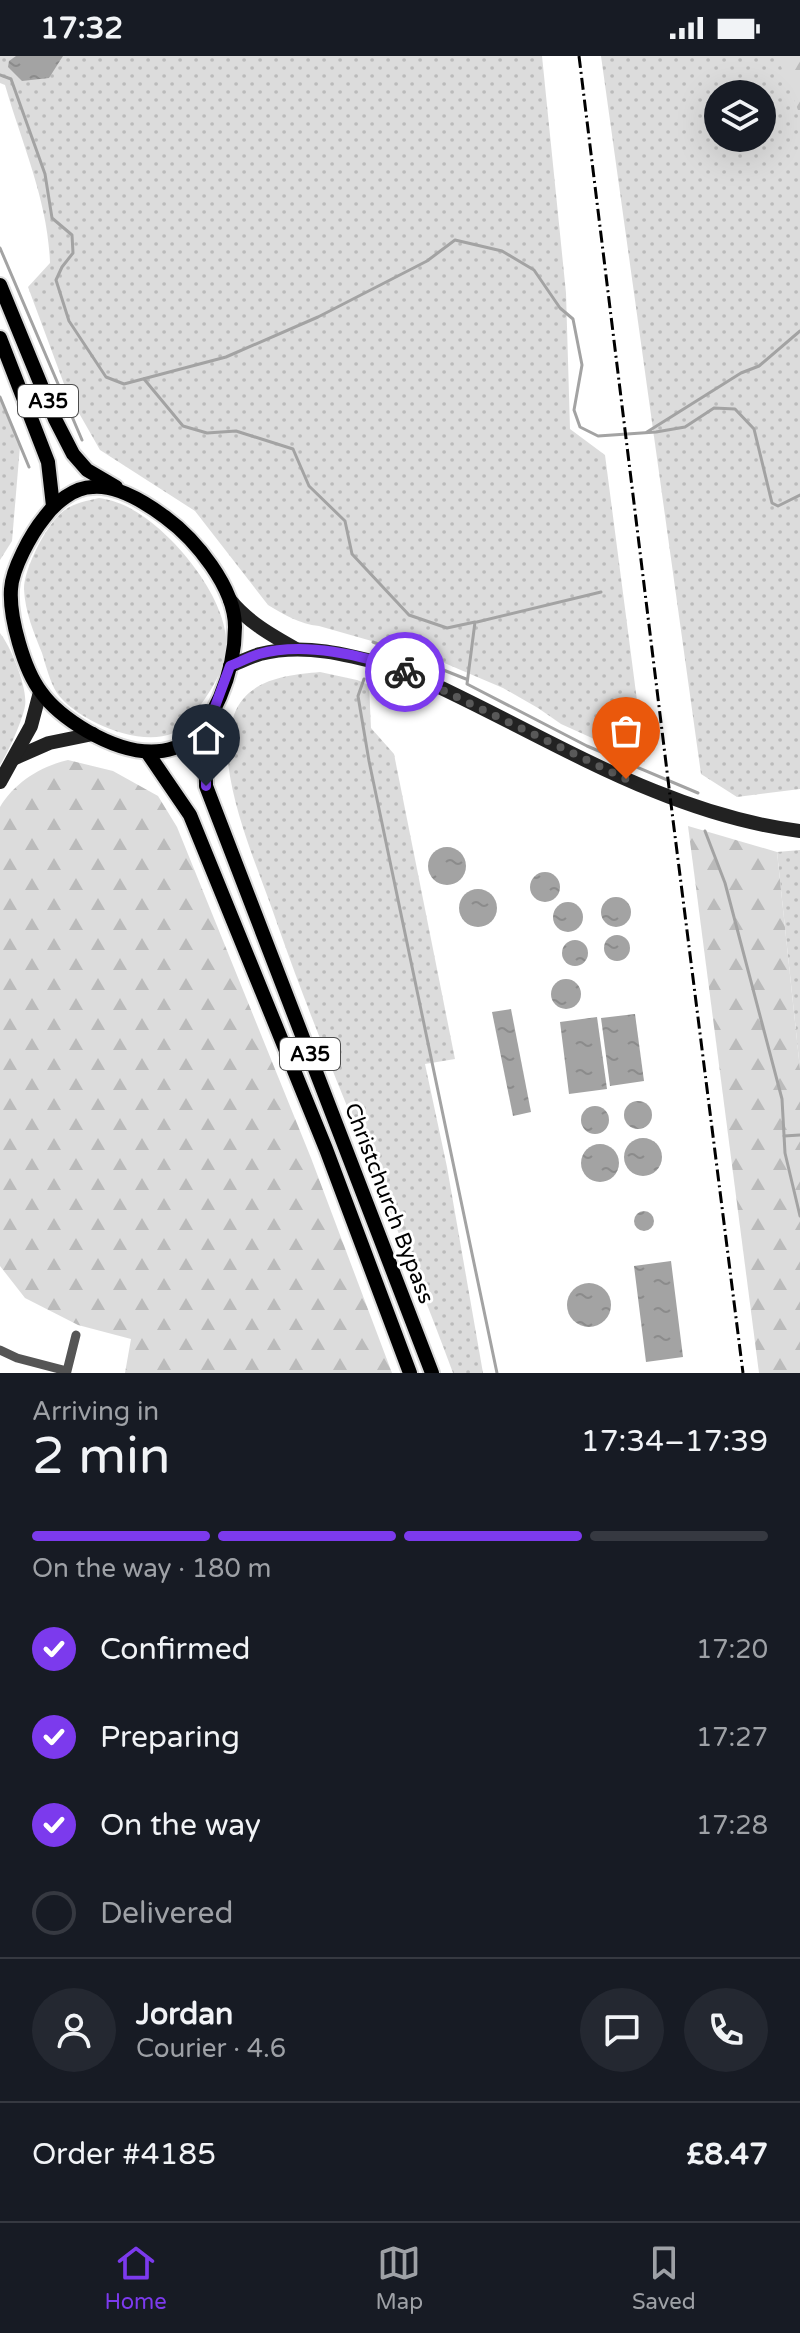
<!DOCTYPE html>
<html lang="en">
<head>
<meta charset="utf-8">
<style>
  body { margin:0; font-family:"Varela Round",sans-serif; background:#242831; color:#f1f3f6; height:100vh; display:flex; flex-direction:column; font-size:30px; white-space:nowrap }
  * { box-sizing:border-box; margin:0 }
  p { font-size:26px; color:#9ea1a6 }
  .icon { flex:none; width:44px; height:44px; fill:none; stroke:currentColor; stroke-width:2; stroke-linecap:round; stroke-linejoin:round }
  .map { position:relative; height:1317px; overflow:hidden }
  .drawer { display:flex; flex-direction:column; background:#171b24; flex:1 }
  .drawer>* { flex:none }
  .buttons { position:absolute; left:704px; top:24px; display:grid; gap:16px }
  .buttons a { display:grid; place-items:center; width:72px; height:72px; border-radius:50%; background:#171b24; box-shadow:0 8px 32px #0002; font-size:40px }
  .pin { position:absolute; display:grid; place-items:center; width:68px; height:68px; color:#fff; margin:-82px -34px; border-radius:50% 50% 50% 0; rotate:-45deg; box-shadow:0 0 8px #0007 }
  .pin .icon { rotate:45deg }
  .courier { position:absolute; display:grid; place-items:center; width:80px; height:80px; margin:-40px; border:6px solid #7c3aed; border-radius:50%; background:#fff; color:#222; box-shadow:0 2px 10px #0007 }
  .head em { font-style:normal; font-weight:600 }
  .head div { display:flex; flex-direction:column-reverse }
  .head { display:flex; align-items:center; justify-content:space-between; height:136px; padding:0 32px }
  h1 { font-size:52px; font-weight:600; line-height:60px }
  .bar { display:grid; grid-template-columns:repeat(4,1fr); gap:12px 8px; align-content:center; height:96px; padding:0 32px }
  .bar i { height:10px; border-radius:6px; background:#363941 }
  .bar .on { background:#7c3aed }
  .bar p { grid-column:span 4 }
  .line { display:flex; align-items:center; gap:20px; padding:0 32px; border-top:2px solid #363941 }
  .line div { flex:1 }
  .round { display:grid; place-items:center; flex:none; width:84px; height:84px; border-radius:42px; background:#242831 }
  ol { padding:0 32px; list-style:none }
  li { display:flex; align-items:center; gap:24px; height:88px }
  li p { margin-inline-start:auto }
  li .icon { padding:8px; border-radius:50%; background:#7c3aed; color:#fff; stroke-width:4 }
  li:last-child { color:#9ea1a6 }
  li i { width:44px; height:44px; border:4px solid #363941; border-radius:50% }
  .status { display:flex; justify-content:space-between; align-items:center; height:56px; padding:0 40px; background:#171b24; direction:ltr }
  .status svg { height:22px; fill:currentColor }
  .dock { display:flex; justify-content:space-around; align-items:center; height:112px; border-top:2px solid #363941; background:#171b24; font-size:22px; color:#9ea1a6 }
  .dock a { display:grid; justify-items:center; gap:4px }
  .dock .on { color:#7c3aed }
  .map>svg:first-child { display:block }
</style>
</head>
<body>
<div class="status"><b>17:32</b><svg viewBox="0 0 49 12"><path d="M0 12V9h3v3zM5 12V6h3v6zM10 12V3h3v9zM15 12V0h3v12zM26 1h20v11H26zM47 4h2v5h-2z"/></svg></div>
<div class="map">
<svg width="800" height="1317" viewBox="0 0 800 1317">
  <defs>
    <pattern id="grass-dots" width="8" height="8" patternUnits="userSpaceOnUse" patternTransform="scale(2)"><rect width="8" height="8" fill="#dcdcdc"/><path d="M2 2h.1M6 6h.1" fill="none" stroke="#bbb" stroke-width="1.8" stroke-linecap="round"/></pattern>
    <pattern id="forest-firs" width="22" height="20" patternUnits="userSpaceOnUse" patternTransform="scale(2)"><rect width="22" height="20" fill="#dcdcdc"/><path d="M5 1l3.5 6h-7zM16 11l3.5 6h-7z" fill="#bbb"/></pattern>
    <pattern id="water-ripples" width="26" height="14" patternUnits="userSpaceOnUse" patternTransform="scale(2)"><rect width="26" height="14" fill="#a3a3a3"/><path d="M2 4q2-2 4 0t4 0M15 11q2-2 4 0t4 0" fill="none" stroke="#8b8b8b"/></pattern>
  </defs>
  <rect width="100%" height="100%" fill="#fff"/>
  <!-- grass -->
  <g fill="url(#grass-dots)" fill-rule="evenodd">
    <path d="M0,0h542l24,237 4,136 35,26 40,307 -84,-38 -23,-16 -35,-20 -68,-29 -116,-33c-20,-2 -34,-11 -51,-21l-73,-94 -95,-61 -33,-58 -39,-105 22,-24c-2,-62 -28,-119 -45,-178l-5,-2z"/>
    <path d="M601,0h199v733l-63,8 -36,-23zM718,38h44v44h-44z"/>
    <polygon points="0,341 20,390 12,485 0,504"/>
    <path d="M99,442c12,2 23,5 34,12 40,22 99,92 93,141 -3,25 -22,49 -36,69 -28,39 -111,4 -133,-27 -7,-11 -11,-27 -15,-40 -8,-20 -17,-41 -18,-64 0,-20 21,-61 36,-75 10,-10 26,-13 39,-16z"/>
    <path d="M0,577c11,14 28,55 25,73 -2,13 -17,47 -25,59z"/>
    <path d="M320,616l37,8 12,5 2,43 23,26 61,305 -30,5 22,103 36,206h-30c-55,-150 -122,-296 -175,-447 -18,-53 -43,-107 -50,-163 -1,-14 1,-34 6,-48 13,-36 53,-40 86,-43z"/>
    <polygon points="800,794 800,1013 777,796"/>
  </g>
  <!-- forest -->
  <g fill="url(#forest-firs)">
    <polygon points="777,0 798,0 800,7 800,69 798,54"/>
    <path d="M68,704l45,11 45,25 19,31 134,331 81,215h-267l6,-34 -53,-14 -53,-27 -25,-32v-459c14,-24 41,-41 68,-47z"/>
    <polygon points="688,770 777,796 800,1013 800,1317 759,1317"/>
  </g>
  <!-- water -->
  <g fill="url(#water-ripples)">
    <polygon points="16,0 63,0 49,22 22,25 8,11 9,5"/>
    <circle cx="447" cy="810" r="19"/>
    <circle cx="545" cy="831" r="15"/>
    <circle cx="478" cy="852" r="19"/>
    <circle cx="616" cy="856" r="15"/>
    <circle cx="568" cy="861" r="15"/>
    <circle cx="617" cy="892" r="13"/>
    <circle cx="575" cy="897" r="13"/>
    <circle cx="566" cy="938" r="15"/>
    <polygon points="511,953 531,1056 513,1060 492,956"/>
    <polygon points="635,958 644,1025 610,1030 601,962"/>
    <polygon points="597,961 607,1033 569,1038 560,966"/>
    <circle cx="638" cy="1059" r="14"/>
    <circle cx="595" cy="1064" r="14"/>
    <circle cx="643" cy="1101" r="19"/>
    <circle cx="600" cy="1107" r="19"/>
    <circle cx="644" cy="1165" r="10"/>
    <polygon points="671,1205 683,1301 646,1306 634,1210"/>
    <circle cx="589" cy="1249" r="22"/>
  </g>
  <g fill="none" stroke-linecap="round" stroke-linejoin="round">
    <!-- stream -->
    <g stroke="#a3a3a3" stroke-width="3">
      <polyline points="0,19 11,23 45,118 52,162 72,179 73,197 62,211 56,224 69,265 106,321 124,328 226,301 318,261 427,205 455,184 502,195 534,214 560,252 573,263 582,309 574,354 580,371 598,380 656,376 685,371 714,352 735,353 754,373 772,447 778,450 800,439"/>
      <polyline points="0,192 82,384"/>
      <polyline points="144,323 183,370 207,377 236,375 293,393 309,430 345,465 352,498 409,559 447,572 475,566 467,628 587,690 698,737"/>
      <polyline points="0,341 29,411"/>
      <polyline points="647,376 741,317 759,310 800,275"/>
      <polyline points="477,566 601,536"/>
      <polyline points="373,586 466,623"/>
      <polyline points="364,623 358,640 369,705 497,1317"/>
      <polyline points="705,775 725,827 782,1043 785,1097 800,1160"/>
      <polyline points="784,1080 800,1079"/>
    </g>
    <defs>
      <g id="primary">
        <polyline points="0,229 55,363 73,398 87,414 116,431"/>
        <polyline points="0,282 48,406 53,450"/>
        <path d="M206,675c-10,5 -21,13 -32,17 -30,10 -61,-2 -87,-17 -17,-10 -34,-22 -46,-39 -17,-22 -32,-75 -30,-103 1,-20 20,-55 33,-71 11,-15 30,-31 49,-31 25,-2 53,16 72,30 30,22 70,70 70,110 0,23 -6,49 -15,70 -5,11 -12,22 -14,34 -3,17 0,37 0,55l226,587"/>
        <polyline points="147,696 190,759 326,1093 410,1317"/>
      </g>
    </defs>
    <!-- primary casing -->
    <use href="#primary" stroke="#dbdbdb" stroke-width="18"/>
    <!-- minor -->
    <polyline stroke="#555" stroke-width="9" points="0,1294 17,1302 67,1315 76,1279"/>
    <!-- secondary -->
    <g stroke="#222" stroke-width="14">
      <path d="M230,544c18,22 41,35 66,49"/>
      <path d="M230,610c10,-4 20,-9 30,-12 46,-12 93,2 138,14 132,57 256,145 402,163"/>
      <polyline points="15,702 49,687 93,678"/>
      <polyline points="0,726 31,670 40,636"/>
    </g>
    <!-- primary -->
    <use href="#primary" stroke="#000" stroke-width="14"/>
    <!-- rail -->
    <polyline stroke="#000" stroke-width="3" stroke-dasharray="12 4 2 4" stroke-linecap="butt" points="579,0 673,764 743,1317"/>
  </g>
  <g fill="none" stroke-linecap="round" stroke-linejoin="round">
    <!-- done -->
    <polyline stroke="#595959" stroke-width="8" stroke-dasharray="0 14.4" points="405,616 626,723"/>
    <!-- route -->
    <path stroke="#7c3aed" stroke-width="10" d="M206,730v-55l24,-65c10,-4 19,-9 29,-12 43,-12 106,0 146,18"/>
  </g>
  <g text-anchor="middle" stroke-width="6" stroke-linejoin="round" paint-order="stroke">
    <!-- shield labels -->
    <g fill="#fff" stroke="#4c4c4c" stroke-width="2">
      <rect x="18" y="329" width="60" height="32" rx="6"/>
      <rect x="280" y="982" width="60" height="32" rx="6"/>
    </g>
    <g font-size="20" font-weight="bold" fill="#000">
      <text x="48" y="352">A35</text>
      <text x="310" y="1005">A35</text>
    </g>
    <!-- street labels -->
    <g font-size="22" fill="#000" stroke="#fff">
      <text transform="translate(390 1147) rotate(69)" y="8">Christchurch Bypass</text>
    </g>
  </g>
</svg>
<div class="buttons">
<a><svg class="icon" aria-label="layers" viewBox="0 0 24 24"><path d="M12 4l9 5-9 5-9-5zM3 14l9 5 9-5"/></svg></a>
</div>
<div class="pin" style="left:626px;top:723px;background:#ea580c"><svg class="icon" aria-label="bag" viewBox="0 0 24 24"><path d="M5 8h14l-1 12H6zM9 8a3 3 0 0 1 6 0"/></svg></div>
<div class="pin" style="left:206px;top:730px;background:#1f2937"><svg class="icon" aria-label="home" viewBox="0 0 24 24"><path d="M3 11l9-7 9 7M6 9v11h12V9"/></svg></div>
<div class="courier" style="left:405px;top:616px"><svg class="icon" aria-label="bike" viewBox="0 0 24 24"><circle cx="6" cy="16" r="4"/><circle cx="18" cy="16" r="4"/><path d="M6 16l4-8h5l3 8M10 8l3 8H6M13 5h3"/></svg></div>
</div>
<section class="drawer">
<div class="head"><div><h1>2 min</h1><p>Arriving in</p></div><em>17:34–17:39</em></div>
<div class="bar"><i class="on"></i><i class="on"></i><i class="on"></i><i></i><p>On the way · 180 m</p></div>
<ol>
<li><svg class="icon" aria-label="check" viewBox="0 0 24 24"><path d="M5 12l5 5 9-10"/></svg>Confirmed<p>17:20</p></li>
<li><svg class="icon" aria-label="check" viewBox="0 0 24 24"><path d="M5 12l5 5 9-10"/></svg>Preparing<p>17:27</p></li>
<li><svg class="icon" aria-label="check" viewBox="0 0 24 24"><path d="M5 12l5 5 9-10"/></svg>On the way<p>17:28</p></li>
<li><i></i>Delivered</li>
</ol>
<div class="line" style="height:144px"><a class="round"><svg class="icon" aria-label="person" viewBox="0 0 24 24"><circle cx="12" cy="8" r="4"/><path d="M4 21q1-7 8-7t8 7"/></svg></a><div><b>Jordan</b><p>Courier · 4.6</p></div><a class="round"><svg class="icon" aria-label="chat" viewBox="0 0 24 24"><path d="M4 5h16v11H9l-5 4z"/></svg></a><a class="round"><svg class="icon" aria-label="phone" viewBox="0 0 24 24"><path d="M5 4h4l2 5-3 2q2 4 5 5l2-3 5 2v4C11 20 4 13 5 4z"/></svg></a></div>
<div class="line" style="height:104px"><div>Order #4185</div><b>£8.47</b></div>
</section>
<nav class="dock">
<a class="on"><svg class="icon" aria-label="home" viewBox="0 0 24 24"><path d="M3 11l9-7 9 7M6 9v11h12V9"/></svg>Home</a>
<a><svg class="icon" aria-label="map" viewBox="0 0 24 24"><path d="M3 6l6-2 6 2 6-2v14l-6 2-6-2-6 2zM9 4v14M15 6v14"/></svg>Map</a>
<a><svg class="icon" aria-label="saved" viewBox="0 0 24 24"><path d="M7 4h10v16l-5-4-5 4z"/></svg>Saved</a>
</nav>
</body>
</html>
